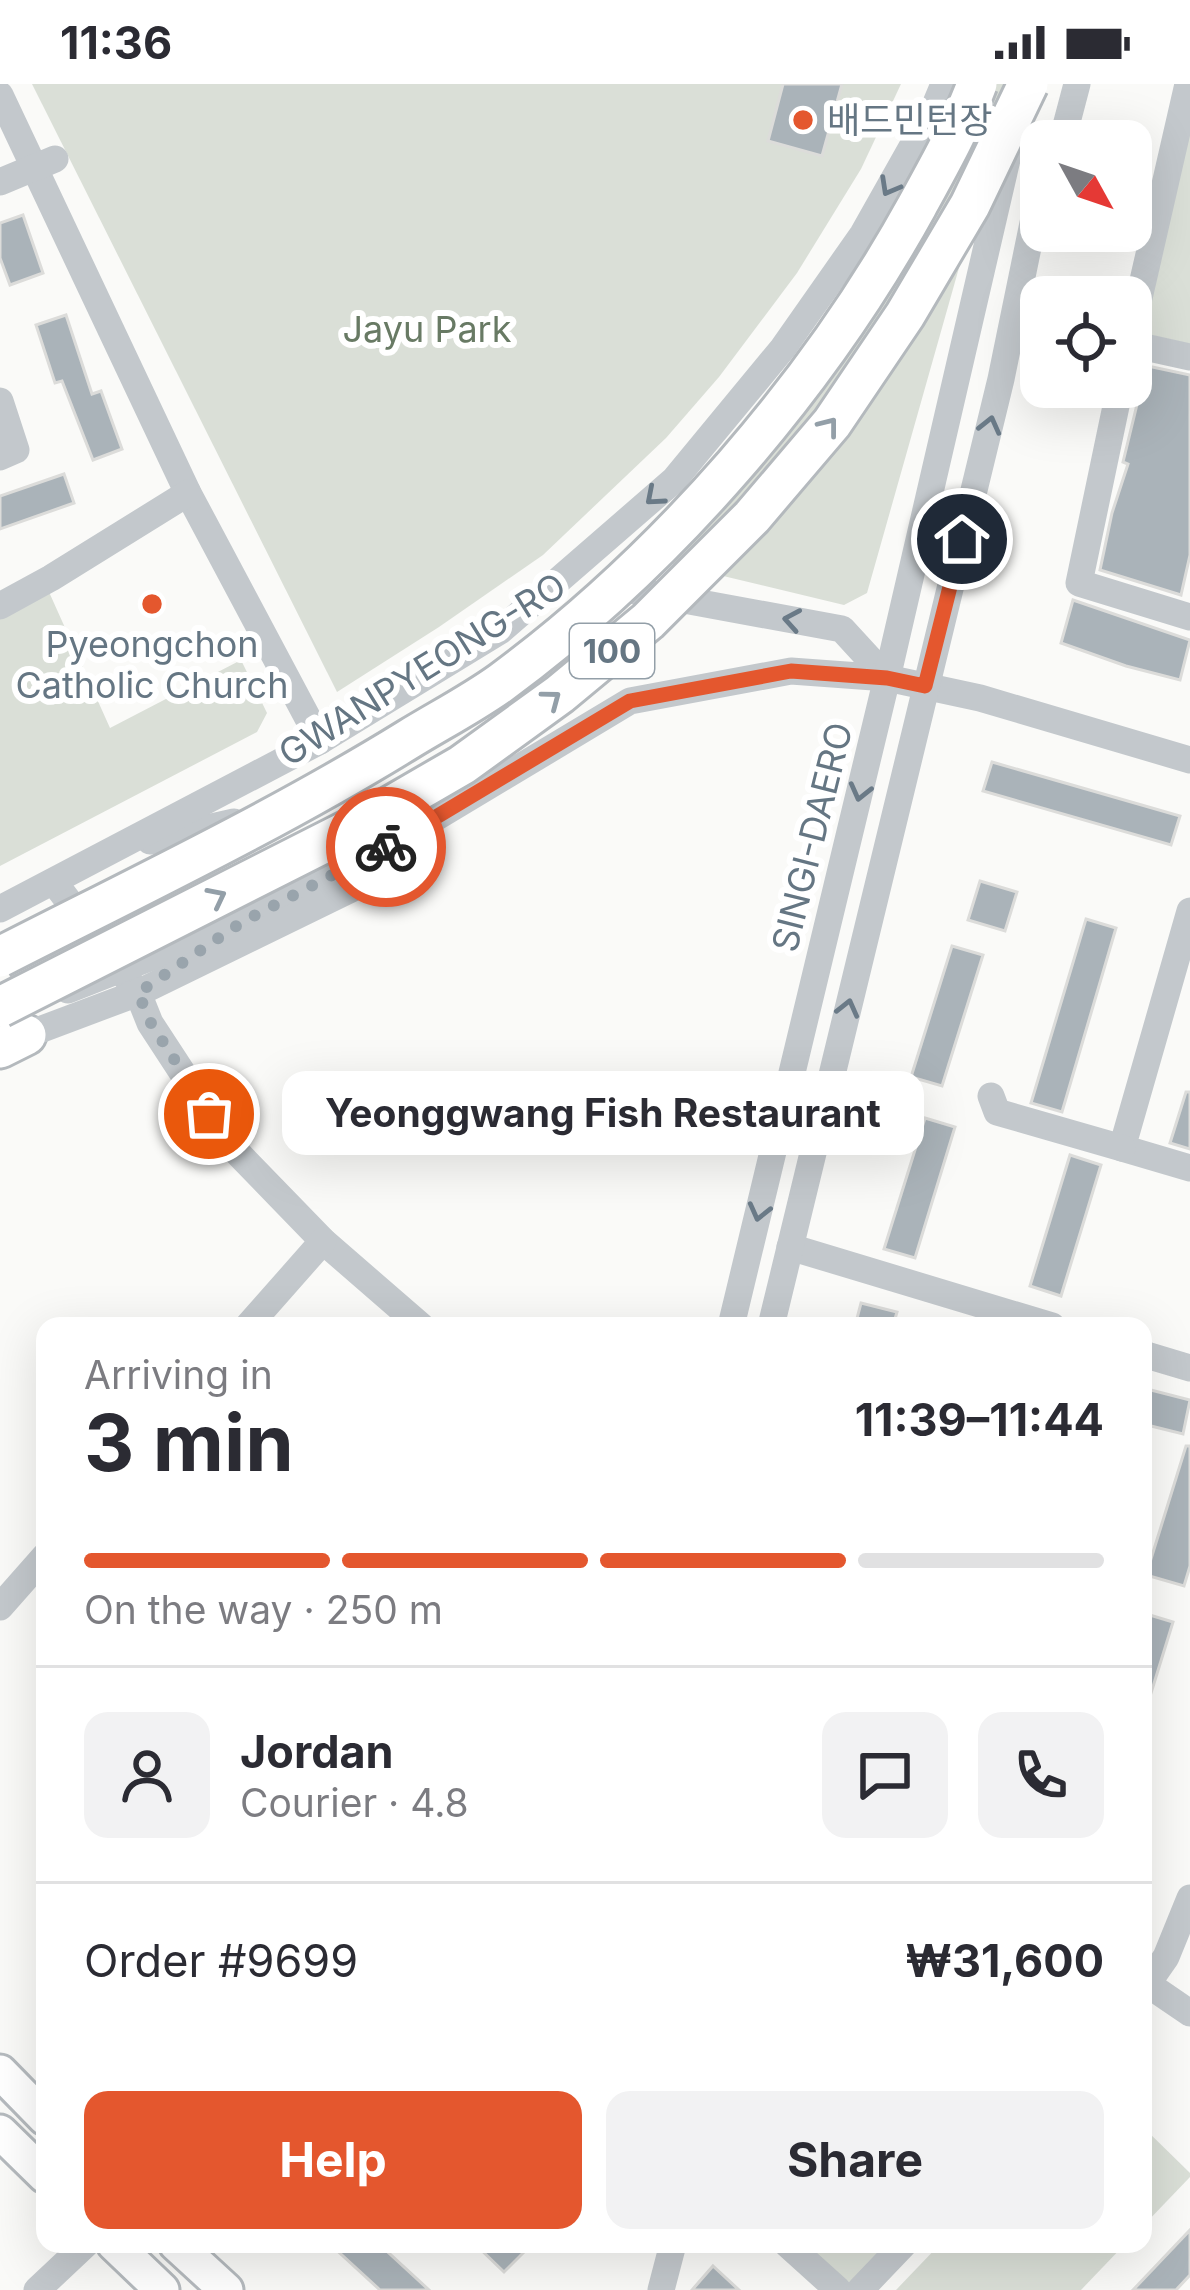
<!DOCTYPE html>
<html lang="en">
<head>
<meta charset="utf-8">
<style>
  body { margin:0; font-family:Inter,"Noto Sans KR",sans-serif; background:#f2f2f3; color:#2b2b33; height:100vh; display:flex; flex-direction:column; font-size:45px; white-space:nowrap }
  * { box-sizing:border-box; margin:0 }
  p { font-size:39px; color:#7c7c81 }
  .icon { flex:none; width:66px; height:66px; fill:none; stroke:currentColor; stroke-width:2; stroke-linecap:round; stroke-linejoin:round }
  .map { position:relative; flex:1; overflow:hidden }
  .side { position:absolute; left:36px; top:1233px; width:1116px; height:936px; display:flex; flex-direction:column; background:#fff; border-radius:24px; box-shadow:0 12px 48px #0002 }
  .side>* { flex:none }
  .needle { width:78px; rotate:130deg }
  .buttons { position:absolute; left:1020px; top:36px; display:grid; gap:24px }
  .buttons a { display:grid; place-items:center; width:132px; height:132px; border-radius:24px; background:#fff; box-shadow:0 12px 48px #0002; font-size:60px }
  .pin { position:absolute; display:grid; place-items:center; width:102px; height:102px; color:#fff; margin:-51px; border:6px solid #fff; border-radius:50%; box-shadow:0 3px 12px #0007 }
  .courier { position:absolute; display:grid; place-items:center; width:120px; height:120px; margin:-60px; border:9px solid #e4572e; border-radius:50%; background:#fff; color:#222; box-shadow:0 3px 15px #0007 }
  .bubble { position:absolute; height:84px; border-radius:24px; background:#fff; box-shadow:0 12px 48px #0002; font-size:39px; font-weight:700; line-height:84px; text-align:center }
  .headline em { font-style:normal; font-weight:700 }
  .headline div { display:flex; flex-direction:column-reverse }
  .headline { display:flex; align-items:center; justify-content:space-between; height:204px; padding:0 48px }
  h1 { font-size:78px; font-weight:700; line-height:90px }
  .bar { display:grid; grid-template-columns:repeat(4,1fr); gap:18px 12px; align-content:center; height:144px; padding:0 48px }
  .bar i { height:15px; border-radius:9px; background:#e1e1e2 }
  .bar .selected { background:#e4572e }
  .bar p { grid-column:span 4 }
  .line { display:flex; align-items:center; gap:30px; padding:0 48px; border-top:3px solid #e1e1e2 }
  .line div { flex:1 }
  .round { display:grid; place-items:center; flex:none; width:126px; height:126px; border-radius:24px; background:#f2f2f3 }
  .cta { display:flex; gap:24px; margin-top:auto; padding:24px 48px }
  .cta a { flex:1; height:138px; border-radius:24px; background:#e4572e; color:#fff; font-size:48px; font-weight:700; line-height:138px; text-align:center }
  .cta a+a { background:#f2f2f3; color:#2b2b33 }
  .status { display:flex; justify-content:space-between; align-items:center; height:84px; padding:0 60px; background:#fff; direction:ltr }
  .status svg { height:33px; fill:currentColor }
  .map>svg:first-child { display:block }
</style>
</head>
<body>
<div class="status"><b>11:36</b><svg viewBox="0 0 49 12"><path d="M0 12V9h3v3zM5 12V6h3v6zM10 12V3h3v9zM15 12V0h3v12zM26 1h20v11H26zM47 4h2v5h-2z"/></svg></div>
<div class="map">
<svg width="1190" height="2206" viewBox="0 0 1190 2206">
  <rect width="100%" height="100%" fill="#fafaf8"/>
  <!-- green -->
  <g fill="#dadfd7">
    <polygon points="32,0 901,0 861,85 797,189 719,293 666,354 543,471 439,543 337,608"/>
    <polygon points="985,0 1011,0 867,509 844,521 648,474 812,294"/>
    <polygon points="1190,24 1190,260 1142,249"/>
    <polygon points="49,508 110,644 241,576 267,629 257,648 0,782 0,535"/>
    <polygon points="1143,2043 1190,2089 1190,2093 1143,2142"/>
    <polygon points="803,2160 895,2160 852,2206"/>
    <polygon points="940,2160 1125,2160 1081,2206 896,2206"/>
  </g>
  <!-- building -->
  <g fill="#aab3b9" stroke="#dcdcda" stroke-width="3">
    <polygon points="783,0 842,0 822,72 768,57"/>
    <polygon points="23,131 43,189 10,201 0,174 0,139"/>
    <polygon points="66,231 92,310 101,307 122,365 93,376 62,297 55,299 36,241"/>
    <polygon points="1143,281 1190,291 1190,471 1181,511 1100,486 1112,429 1128,380 1123,378 1141,304 1138,303 1137,299"/>
    <polygon points="64,390 74,419 0,445 0,412"/>
    <polygon points="1073,516 1190,556 1180,596 1126,582 1061,559"/>
    <polygon points="992,678 1180,732 1171,761 983,707"/>
    <polygon points="980,797 1017,808 1005,847 968,836"/>
    <polygon points="1086,835 1116,844 1062,1028 1031,1019"/>
    <polygon points="952,862 983,871 942,1002 911,993"/>
    <polygon points="1186,1008 1190,1008 1190,1065 1170,1059"/>
    <polygon points="925,1034 955,1043 915,1174 884,1165"/>
    <polygon points="1070,1071 1101,1081 1061,1212 1030,1202"/>
    <polygon points="861,1219 897,1228 893,1242 855,1242"/>
    <polygon points="1143,1304 1190,1316 1183,1350 1143,1340"/>
    <polygon points="1186,1362 1190,1362 1190,1482 1184,1502 1146,1491"/>
    <polygon points="1143,1529 1173,1538 1147,1622 1143,1622"/>
    <polygon points="1190,2146 1190,2191 1176,2206 1133,2206"/>
    <polygon points="330,2160 379,2160 429,2206 380,2206"/>
    <polygon points="475,2160 532,2160 504,2188"/>
    <polygon points="713,2182 739,2206 692,2206"/>
  </g>
  <g fill="none" stroke-linecap="round" stroke-linejoin="round">
    <defs>
      <g id="major">
        <polyline points="0,1988 45,2034"/>
        <polyline points="0,2048 45,2092"/>
        <polyline points="114,2160 162,2206"/>
        <polyline points="176,2160 226,2206"/>
      </g>
      <polyline id="highway" points="0,964 26,951"/>
    </defs>
    <!-- major casing -->
    <use href="#major" stroke="#b5babe" stroke-width="39"/>
    <!-- highway casing -->
    <use href="#highway" stroke="#b4b9bd" stroke-width="45"/>
    <!-- minor -->
    <g stroke="#c3c8cc" stroke-width="27">
      <polyline points="0,11 188,409 320,657"/>
      <polyline points="1062,57 1077,0"/>
      <polyline points="0,98 55,75"/>
      <polyline points="1131,249 1188,0"/>
      <polyline points="1131,260 1190,273"/>
      <polyline points="1120,303 1079,499 1190,533"/>
      <polyline points="0,317 16,366 0,373"/>
      <polyline points="607,512 619,504 842,545 887,594"/>
      <polyline points="0,522 51,494 188,409"/>
      <polyline points="150,757 234,738"/>
      <polyline points="54,798 138,909 150,939 229,1060 323,1157 421,1242"/>
      <polyline points="0,825 320,657 500,547 674,396 783,264 863,150 934,24 944,0"/>
      <polyline points="1190,827 1122,1064 1190,1084"/>
      <polyline points="68,906 241,838 367,775 630,617 791,587 887,594 980,614 1190,676"/>
      <polyline points="26,951 138,909 351,805 402,775"/>
      <polyline points="991,1012 997,1028 1122,1064"/>
      <polyline points="790,1163 1052,1242"/>
      <polyline points="248,1242 323,1157"/>
      <polyline points="731,1242 887,594 1009,67"/>
      <polyline points="771,1242 1001,295 1041,100"/>
      <polyline points="1143,1270 1190,1284"/>
      <polyline points="0,1523 45,1472"/>
      <polyline points="1143,1897 1190,1929"/>
      <polyline points="1143,1906 1166,1873 1190,1814"/>
      <polyline points="787,2160 838,2206"/>
      <polyline points="37,2206 86,2160"/>
      <polyline points="661,2206 673,2160"/>
      <polyline points="860,2206 904,2160"/>
    </g>
    <!-- major -->
    <use href="#major" stroke="#fff" stroke-width="33"/>
    <!-- highway -->
    <use href="#highway" stroke="#fff" stroke-width="39"/>
    <defs>
      <g id="highway-bridge">
        <path d="M0,873c137,-70 278,-137 409,-218 31,-19 64,-36 93,-57 165,-122 316,-296 415,-476 22,-40 44,-79 60,-122"/>
        <polyline points="0,923 355,743 462,681 560,610 648,537 752,433 832,339 905,231 970,121 1028,0"/>
      </g>
    </defs>
    <!-- highway-bridge casing -->
    <use href="#highway-bridge" stroke="#b4b9bd" stroke-width="45" stroke-linecap="butt"/>
    <!-- highway-bridge -->
    <use href="#highway-bridge" stroke="#fff" stroke-width="39"/>
  </g>
  <!-- one-way arrows -->
  <defs><path id="oneway-chevron" d="M-2-3.5L2.5 0L-2 3.5" fill="none" stroke-width="1.6" stroke-linecap="round" stroke-linejoin="round" transform="scale(3)"/></defs>
  <g stroke="#6a7a87">
    <use href="#oneway-chevron" transform="translate(889 103) rotate(119)"/>
    <use href="#oneway-chevron" transform="translate(990 341) rotate(-76)"/>
    <use href="#oneway-chevron" transform="translate(654 413) rotate(139)"/>
    <use href="#oneway-chevron" transform="translate(792 536) rotate(-170)"/>
    <use href="#oneway-chevron" transform="translate(860 708) rotate(104)"/>
    <use href="#oneway-chevron" transform="translate(848 924) rotate(-76)"/>
    <use href="#oneway-chevron" transform="translate(759 1128) rotate(104)"/>
  </g>
  <g stroke="#939fa8">
    <use href="#oneway-chevron" transform="translate(829 342) rotate(-52)"/>
    <use href="#oneway-chevron" transform="translate(552 615) rotate(-37)"/>
    <use href="#oneway-chevron" transform="translate(217 813) rotate(-27)"/>
  </g>
  <g fill="none" stroke-linecap="round" stroke-linejoin="round">
    <!-- done -->
    <polyline stroke="#99a4ac" stroke-width="12" stroke-dasharray="0 21.6" points="209,1030 151,939 138,909 242,838 386,763"/>
    <!-- route -->
    <polyline stroke="#e4572e" stroke-width="15" points="386,763 630,617 791,587 887,594 925,602 962,455"/>
  </g>
  <!-- markers -->
  <g fill="#e4572e" stroke="#fff" stroke-width="4.5">
    <circle cx="803" cy="36" r="12"/>
    <circle cx="152" cy="520" r="12"/>
  </g>
  <g text-anchor="middle" stroke-width="12" stroke-linejoin="round" paint-order="stroke">
    <!-- shield labels -->
    <rect fill="#fff" stroke="#939fa8" stroke-width="3" x="570" y="540" width="84" height="54" rx="9"/>
    <g font-size="33" font-weight="bold" fill="#657683">
      <text x="612" y="579">100</text>
    </g>
    <!-- poi labels -->
    <g font-size="36" fill="#657683" stroke="#fff" text-anchor="start">
      <text x="827" y="49">배드민턴장</text>
      <text x="152" y="573" text-anchor="middle">Pyeongchon<tspan x="152" dy="41">Catholic Church</tspan></text>
    </g>
    <!-- park labels -->
    <g font-size="36" fill="#687a64" stroke="#fff">
      <text x="427" y="258">Jayu Park</text>
    </g>
    <!-- street labels -->
    <g font-size="36" fill="#657683" stroke="#fff">
      <text transform="translate(422 585) rotate(-32)" y="13">GWANPYEONG-RO</text>
      <text transform="translate(812 753) rotate(-76)" y="13">SINGI-DAERO</text>
    </g>
  </g>
</svg>
<div class="buttons">
<a><svg class="needle" viewBox="-14 -14 28 28"><path d="M0-13l5 13h-10z" fill="#e53935"/><path d="M0 13l5-13h-10z" fill="#7c7c81"/></svg></a>
<a><svg class="icon" aria-label="locate" viewBox="0 0 24 24"><circle cx="12" cy="12" r="6"/><path d="M12 2v4M12 18v4M2 12h4M18 12h4"/></svg></a>
</div>
<div class="pin" style="left:209px;top:1030px;background:#ea580c"><svg class="icon" aria-label="bag" viewBox="0 0 24 24"><path d="M5 8h14l-1 12H6zM9 8a3 3 0 0 1 6 0"/></svg></div>
<div class="pin" style="left:962px;top:455px;background:#1f2937"><svg class="icon" aria-label="home" viewBox="0 0 24 24"><path d="M3 11l9-7 9 7M6 9v11h12V9"/></svg></div>
<div class="courier" style="left:386px;top:763px"><svg class="icon" aria-label="bike" viewBox="0 0 24 24"><circle cx="6" cy="16" r="4"/><circle cx="18" cy="16" r="4"/><path d="M6 16l4-8h5l3 8M10 8l3 8H6M13 5h3"/></svg></div>
<div class="bubble" style="left:282px;top:987px;width:642px">Yeonggwang Fish Restaurant</div>
<section class="side">
<div class="headline"><div><h1>3 min</h1><p>Arriving in</p></div><em>11:39–11:44</em></div>
<div class="bar"><i class="selected"></i><i class="selected"></i><i class="selected"></i><i></i><p>On the way · 250 m</p></div>
<div class="line" style="height:216px"><a class="round"><svg class="icon" aria-label="person" viewBox="0 0 24 24"><circle cx="12" cy="8" r="4"/><path d="M4 21q1-7 8-7t8 7"/></svg></a><div><b>Jordan</b><p>Courier · 4.8</p></div><a class="round"><svg class="icon" aria-label="chat" viewBox="0 0 24 24"><path d="M4 5h16v11H9l-5 4z"/></svg></a><a class="round"><svg class="icon" aria-label="phone" viewBox="0 0 24 24"><path d="M5 4h4l2 5-3 2q2 4 5 5l2-3 5 2v4C11 20 4 13 5 4z"/></svg></a></div>
<div class="line" style="height:156px"><div>Order #9699</div><b>₩31,600</b></div>
<div class="cta"><a>Help</a><a>Share</a></div>
</section>
</div>
</body>
</html>
